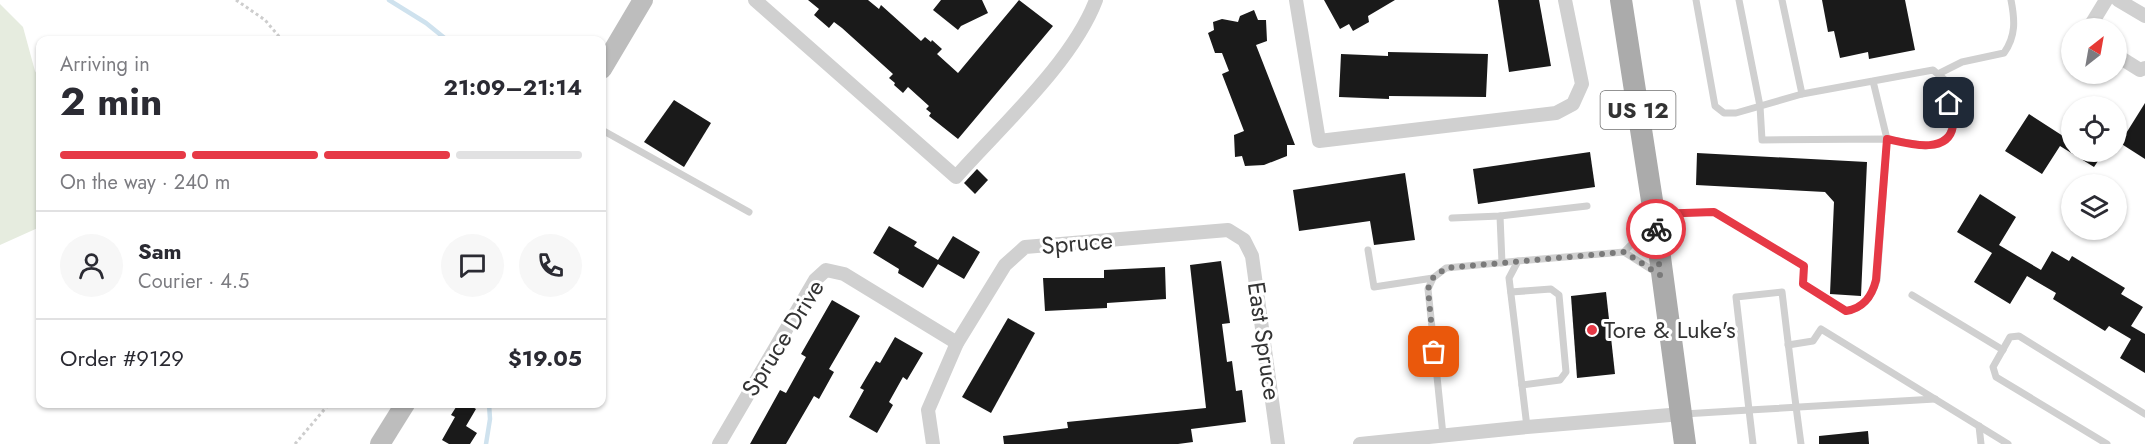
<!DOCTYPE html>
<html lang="en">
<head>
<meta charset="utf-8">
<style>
  body { margin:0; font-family:Jost,sans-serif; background:#f7f7f7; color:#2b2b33; height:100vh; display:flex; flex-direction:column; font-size:22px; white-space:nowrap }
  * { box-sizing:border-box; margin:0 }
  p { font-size:20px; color:#7c7c81 }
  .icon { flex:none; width:33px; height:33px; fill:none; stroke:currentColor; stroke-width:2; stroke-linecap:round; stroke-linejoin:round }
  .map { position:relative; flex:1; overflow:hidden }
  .sheet { position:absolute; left:36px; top:36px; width:570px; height:372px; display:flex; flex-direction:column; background:#fff; border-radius:12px; box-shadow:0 2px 4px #0004 }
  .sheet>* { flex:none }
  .needle { width:39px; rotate:31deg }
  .tools { position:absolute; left:2061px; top:18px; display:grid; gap:12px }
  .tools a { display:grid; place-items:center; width:66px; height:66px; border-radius:50%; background:#fff; box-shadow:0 2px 4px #0004; font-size:30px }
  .pin { position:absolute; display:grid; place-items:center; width:51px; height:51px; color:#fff; margin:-26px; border-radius:12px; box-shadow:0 3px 9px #0006 }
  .courier { position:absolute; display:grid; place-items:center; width:60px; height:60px; margin:-30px; border:4px solid #e63946; border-radius:50%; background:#fff; color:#222; box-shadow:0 2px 8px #0007 }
  .head em { font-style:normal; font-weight:700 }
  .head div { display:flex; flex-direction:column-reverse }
  .head { display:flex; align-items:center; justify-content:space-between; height:102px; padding:0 24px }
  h1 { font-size:39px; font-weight:700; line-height:45px }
  .bar { display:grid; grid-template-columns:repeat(4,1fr); gap:9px 6px; align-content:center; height:72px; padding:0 24px }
  .bar i { height:8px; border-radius:4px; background:#e1e1e2 }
  .bar .active { background:#e63946 }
  .bar p { grid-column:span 4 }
  .line { display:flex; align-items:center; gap:15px; padding:0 24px; border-top:2px solid #e1e1e2 }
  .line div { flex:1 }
  .round { display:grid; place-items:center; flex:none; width:63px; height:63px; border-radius:32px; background:#f7f7f7 }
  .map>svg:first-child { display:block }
</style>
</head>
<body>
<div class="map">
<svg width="2145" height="444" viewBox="0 0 2145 444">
  <rect width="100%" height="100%" fill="#fff"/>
  <!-- green -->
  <polygon fill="#e6ecdf" points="0,4 23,27 35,71 40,79 40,227 0,245"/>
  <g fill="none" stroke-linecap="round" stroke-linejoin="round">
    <!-- stream -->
    <g stroke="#cfe2ee" stroke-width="4.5">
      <polyline points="389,0 426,23 447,40"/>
      <polyline points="486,444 490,419 489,404"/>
    </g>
  </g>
  <!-- building -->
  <g fill="#1a1a1a">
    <polygon points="808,0 868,0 879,9 881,5 921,41 925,37 931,42 932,40 942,49 937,54 958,73 1019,0 1053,26 958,139 929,116 931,113 926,109 929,106 908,87 903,93 894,85 895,83 889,78 893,74 842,28 834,22 829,28 814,15 819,9"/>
    <polygon points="941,0 982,0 988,13 961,26 958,30 933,10"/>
    <polygon points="1324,0 1395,0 1368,16 1369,22 1353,31 1349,24 1340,29"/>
    <polygon points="1498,0 1539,0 1551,66 1509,72"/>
    <polygon points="1822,0 1905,0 1915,50 1869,59 1868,52 1840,58 1834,31 1828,32"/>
    <polygon points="1254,10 1258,20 1266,20 1267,41 1256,45 1295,145 1287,145 1287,156 1264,165 1245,166 1242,156 1235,157 1234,135 1244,131 1222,74 1229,71 1222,53 1215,53 1208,33 1214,30 1213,22 1222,19 1238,22 1240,16"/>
    <polygon points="1388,52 1488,54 1486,97 1389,96 1389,99 1339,97 1341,54 1388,56"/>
    <polygon points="674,100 711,123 684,167 644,142"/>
    <polygon points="2145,103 2145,159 2120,143"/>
    <polygon points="2029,114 2063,136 2072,123 2072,152 2104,152 2094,167 2060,146 2042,174 2005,151"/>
    <polygon points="1590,152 1595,187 1478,204 1473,169"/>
    <polygon points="1697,153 1867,162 1861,296 1830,294 1834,202 1825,192 1696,185"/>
    <polygon points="977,169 988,180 975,194 964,183"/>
    <polygon points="1405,173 1415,240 1374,245 1370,221 1299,231 1293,190"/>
    <polygon points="1980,194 2016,217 1999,245 2041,270 2052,251 2069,261 2072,256 2125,288 2121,294 2143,307 2131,326 2145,334 2145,373 2120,358 2131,339 2109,326 2105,331 2053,299 2056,293 2027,276 2010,304 1974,282 1992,253 1957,232"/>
    <polygon points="889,226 917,242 914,246 938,260 953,236 980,252 964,279 938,264 923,288 898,273 899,269 873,253"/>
    <polygon points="1221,261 1230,323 1222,324 1227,362 1232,361 1236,391 1242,390 1246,422 1191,429 1193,442 1178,444 1004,444 1003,436 1068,428 1067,422 1206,408 1190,265"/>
    <polygon points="1165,267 1166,299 1107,303 1107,308 1045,311 1043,278 1104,278 1104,270"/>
    <polygon points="1606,292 1615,374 1577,378 1571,296"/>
    <polygon points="832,300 860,316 829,369 834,372 819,399 814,396 786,444 750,444 780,390 786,393 806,357 801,354"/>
    <polygon points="1008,318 1035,333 991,413 962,397"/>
    <polygon points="895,337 923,353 907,380 903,377 889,402 893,405 877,433 849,417 864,390 860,388 876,361 880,363"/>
    <polygon points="458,404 468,404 476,409 466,426 477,433 470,444 449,444 442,440 455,417 451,415"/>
    <polygon points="1868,431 1869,444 1819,444 1819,436"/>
  </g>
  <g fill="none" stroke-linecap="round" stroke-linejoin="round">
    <!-- path -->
    <g stroke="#cdcdcd" stroke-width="3" stroke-dasharray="3 3" stroke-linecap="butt">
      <polyline points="236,0 265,20 282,40"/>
      <polyline points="295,444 329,404"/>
    </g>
    <!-- service -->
    <g stroke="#d0d0d0" stroke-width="7">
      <polyline points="1696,0 1715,106 1724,113 1736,113 1802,94"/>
      <polyline points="1782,0 1802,94 1933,70 1945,80 1953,125 1949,136 1938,144 1925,146 1887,139 1873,81"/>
      <path d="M1940,73l22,-11 42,-9c12,-17 11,-33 7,-53"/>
      <polyline points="602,130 749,212"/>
      <path d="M1657,214l57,-2 90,54 -1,18 43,27c18,-2 26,-15 31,-31l10,-141 -125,1 -2,-34 -21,-106"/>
      <polyline points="1500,216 1502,263"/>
      <polyline points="1452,218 1500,216 1587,206"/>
      <polyline points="1368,250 1374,287 1433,278"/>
      <polyline points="1624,252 1657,273"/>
      <polyline points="1511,292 1551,289 1559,295 1566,372 1560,380 1522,385"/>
      <polyline points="1912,295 2003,350"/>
      <polyline points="1788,345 1813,341 1821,329 2008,444"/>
      <polyline points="1684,414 1749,410 1753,444"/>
      <polyline points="1979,426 1981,444"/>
      <polyline points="1527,427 1509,278 1518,261 1624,252 1651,224"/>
      <polyline points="1443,435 1428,289 1433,278 1446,268 1518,261"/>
      <path d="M1801,444c-7,-51 -13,-102 -19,-152l-46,5 13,113 186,-11"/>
      <polyline points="2107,444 1996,377 1993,367 2010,337 2019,336 2145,414"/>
    </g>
    <!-- minor -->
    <g stroke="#d0d0d0" stroke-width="14">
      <path d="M755,0l201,177c45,-51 116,-114 140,-177"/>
      <polyline points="1296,0 1319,141 1556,113 1573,104 1582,84 1565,0"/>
      <polyline points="2118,0 2145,16"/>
      <polyline points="2089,28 2106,0"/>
      <polyline points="2116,55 2140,70 2145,68"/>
      <polyline points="719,444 815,280 826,270 844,274 957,343"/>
      <polyline points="933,444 928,410 957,343 1005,265 1025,247 1228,230 1244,240 1252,256 1278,444"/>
      <polyline points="1360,444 1527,427 1682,414"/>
    </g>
    <!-- secondary -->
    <g stroke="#bdbdbd" stroke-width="20">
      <polyline points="602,69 643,0"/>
      <polyline points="380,444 405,404"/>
    </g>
    <!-- primary -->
    <polyline stroke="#ababab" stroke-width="22" points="1621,0 1655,220 1685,444"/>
  </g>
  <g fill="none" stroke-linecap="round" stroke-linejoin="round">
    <!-- done -->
    <polyline stroke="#7a7a7a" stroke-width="6" stroke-dasharray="0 10.8" points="1434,352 1428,289 1433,278 1446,268 1624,252 1660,275 1656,229"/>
    <!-- route -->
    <path stroke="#e63946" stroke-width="8" d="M1656,229l-2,-15 60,-2 90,54 -1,18 43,27c18,-3 26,-15 30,-31l11,-141c19,4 61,17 66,-13 1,-7 -3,-17 -4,-23"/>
  </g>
  <!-- markers -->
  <circle fill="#e63946" stroke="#fff" stroke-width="2" cx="1592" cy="330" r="6"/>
  <g text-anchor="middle" stroke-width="6" stroke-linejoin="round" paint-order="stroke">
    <!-- shield labels -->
    <rect fill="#fff" stroke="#707070" stroke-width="1.5" x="1600.5" y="91" width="75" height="38" rx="4.5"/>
    <g font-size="22" font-weight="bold" fill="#333">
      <text x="1638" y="118">US 12</text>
    </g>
    <!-- street labels -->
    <g font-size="24" fill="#333" stroke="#fff">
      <text transform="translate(1077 243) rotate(-5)" y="8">Spruce</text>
      <text transform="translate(783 338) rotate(-58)" y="8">Spruce Drive</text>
      <text transform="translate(1264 341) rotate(82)" y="8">East Spruce</text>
    </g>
    <!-- poi labels -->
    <g font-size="24" fill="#333" stroke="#fff" text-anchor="start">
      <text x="1604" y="338">Tore &amp; Luke's</text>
    </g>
  </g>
</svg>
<div class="tools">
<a><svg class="needle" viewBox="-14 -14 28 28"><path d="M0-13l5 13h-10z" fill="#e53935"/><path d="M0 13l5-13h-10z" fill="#7c7c81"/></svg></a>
<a><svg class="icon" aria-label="locate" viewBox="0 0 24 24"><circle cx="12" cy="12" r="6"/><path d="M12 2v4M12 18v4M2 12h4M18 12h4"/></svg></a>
<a><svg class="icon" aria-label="layers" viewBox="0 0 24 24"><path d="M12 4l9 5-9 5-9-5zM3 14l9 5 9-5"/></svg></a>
</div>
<div class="pin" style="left:1434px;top:352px;background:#ea580c"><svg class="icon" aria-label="bag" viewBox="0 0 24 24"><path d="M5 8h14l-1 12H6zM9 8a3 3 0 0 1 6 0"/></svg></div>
<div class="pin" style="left:1949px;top:103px;background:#1f2937"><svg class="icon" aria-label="home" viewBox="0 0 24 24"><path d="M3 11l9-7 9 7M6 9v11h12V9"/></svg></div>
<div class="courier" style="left:1656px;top:229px"><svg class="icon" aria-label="bike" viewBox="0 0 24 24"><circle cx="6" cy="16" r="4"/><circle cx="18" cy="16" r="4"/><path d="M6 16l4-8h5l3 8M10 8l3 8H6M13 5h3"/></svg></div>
<section class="sheet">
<div class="head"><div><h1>2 min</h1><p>Arriving in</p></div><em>21:09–21:14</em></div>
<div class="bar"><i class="active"></i><i class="active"></i><i class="active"></i><i></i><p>On the way · 240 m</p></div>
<div class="line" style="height:108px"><a class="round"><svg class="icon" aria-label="person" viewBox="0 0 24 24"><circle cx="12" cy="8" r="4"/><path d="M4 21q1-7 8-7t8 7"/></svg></a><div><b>Sam</b><p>Courier · 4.5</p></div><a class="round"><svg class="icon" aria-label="chat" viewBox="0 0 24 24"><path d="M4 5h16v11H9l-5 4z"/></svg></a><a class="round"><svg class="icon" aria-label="phone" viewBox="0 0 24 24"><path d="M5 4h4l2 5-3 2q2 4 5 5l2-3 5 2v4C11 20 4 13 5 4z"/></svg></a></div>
<div class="line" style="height:78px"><div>Order #9129</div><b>$19.05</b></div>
</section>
</div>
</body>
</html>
